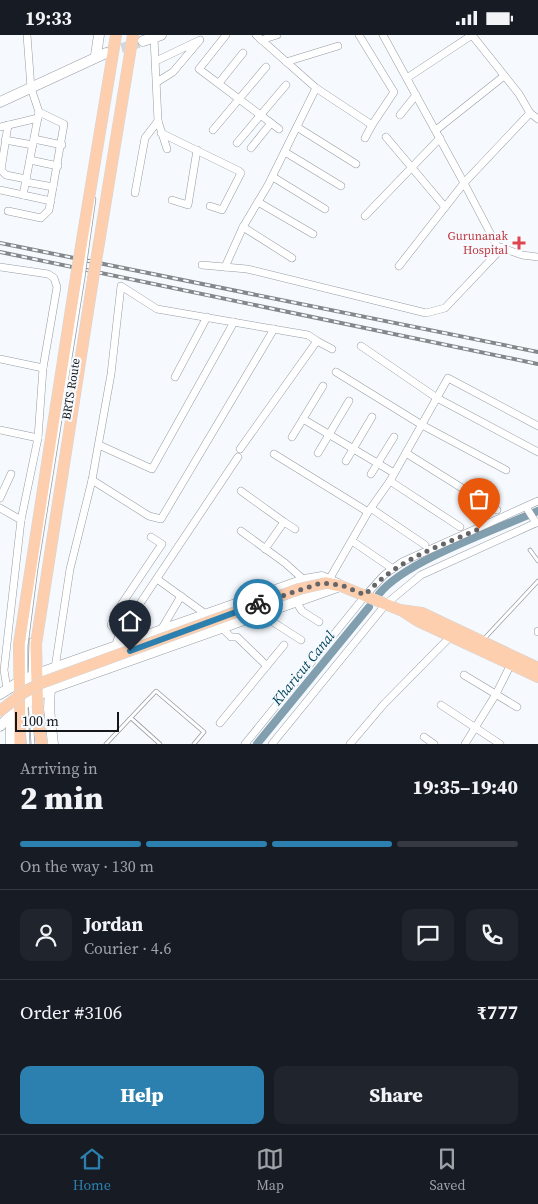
<!DOCTYPE html>
<html lang="en">
<head>
<meta charset="utf-8">
<style>
  body { margin:0; font-family:"Source Serif 4",serif; background:#20242c; color:#f1f3f6; height:100vh; display:flex; flex-direction:column; font-size:19px; white-space:nowrap }
  * { box-sizing:border-box; margin:0 }
  p { font-size:16px; color:#9ea1a6 }
  .icon { flex:none; width:28px; height:28px; fill:none; stroke:currentColor; stroke-width:2; stroke-linecap:round; stroke-linejoin:round }
  .map { position:relative; height:709px; overflow:hidden }
  .panel { display:flex; flex-direction:column; background:#171b24; flex:1 }
  .panel>* { flex:none }
  .scale { position:absolute; left:15px; bottom:12px; width:104px; box-sizing:border-box; padding-left:5px; border:2px solid #15171a; border-top:0; font-size:14px; line-height:18px; white-space:nowrap; color:#15171a; -webkit-text-stroke:4px #f6fafe; paint-order:stroke }
  .pin { position:absolute; display:grid; place-items:center; width:42px; height:42px; color:#fff; margin:-51px -21px; border-radius:50% 50% 50% 0; rotate:-45deg; box-shadow:0 0 5px #0007 }
  .pin .icon { rotate:45deg }
  .courier { position:absolute; display:grid; place-items:center; width:50px; height:50px; margin:-25px; border:4px solid #2b80af; border-radius:50%; background:#fff; color:#222; box-shadow:0 1px 6px #0007 }
  .head em { font-style:normal; font-weight:800 }
  .head div { display:flex; flex-direction:column-reverse }
  .head { display:flex; align-items:center; justify-content:space-between; height:85px; padding:0 20px }
  h1 { font-size:32px; font-weight:800; line-height:38px }
  .bar { display:grid; grid-template-columns:repeat(4,1fr); gap:8px 5px; align-content:center; height:60px; padding:0 20px }
  .bar i { height:6px; border-radius:4px; background:#363941 }
  .bar .selected { background:#2b80af }
  .bar p { grid-column:span 4 }
  .line { display:flex; align-items:center; gap:12px; padding:0 20px; border-top:1px solid #363941 }
  .line div { flex:1 }
  .round { display:grid; place-items:center; flex:none; width:52px; height:52px; border-radius:10px; background:#20242c }
  .action { display:flex; gap:10px; margin-top:auto; padding:10px 20px }
  .action a { flex:1; height:58px; border-radius:10px; background:#2b80af; color:#fff; font-size:20px; font-weight:800; line-height:58px; text-align:center }
  .action a+a { background:#20242c; color:#f1f3f6 }
  .status { display:flex; justify-content:space-between; align-items:center; height:35px; padding:0 25px; background:#171b24; direction:ltr }
  .status svg { height:14px; fill:currentColor }
  .tabs { display:flex; justify-content:space-around; align-items:center; height:70px; border-top:1px solid #363941; background:#171b24; font-size:14px; color:#9ea1a6 }
  .tabs a { display:grid; justify-items:center; gap:2px }
  .tabs .selected { color:#2b80af }
  .map>svg:first-child { display:block }
</style>
</head>
<body>
<div class="status"><b>19:33</b><svg viewBox="0 0 49 12"><path d="M0 12V9h3v3zM5 12V6h3v6zM10 12V3h3v9zM15 12V0h3v12zM26 1h20v11H26zM47 4h2v5h-2z"/></svg></div>
<div class="map">
<svg width="538" height="709" viewBox="0 0 538 709">
  <rect width="100%" height="100%" fill="#f6fafe"/>
  <g fill="none" stroke-linecap="round" stroke-linejoin="round">
    <!-- canal -->
    <g stroke="#819faf" stroke-width="8">
      <path d="M379,559c26,-33 118,-65 159,-83"/>
      <polyline points="257,709 369,572"/>
    </g>
    <!-- secondary-tunnel -->
    <polyline stroke="#d4d8dc" stroke-width="10" stroke-dasharray="10 5" stroke-linecap="butt" points="107,17 139,8"/>
    <defs>
      <g id="lane">
        <polyline points="87,213 94,164"/>
        <polyline points="530,515 538,526"/>
        <polyline points="483,605 538,546"/>
        <polyline points="30,639 31,605"/>
        <polyline points="26,641 26,611 36,534 83,243"/>
        <polyline points="30,667 33,709"/>
        <polyline points="26,670 28,709"/>
        <polyline points="131,683 160,709"/>
        <polyline points="106,709 156,656 204,697 194,709"/>
      </g>
      <g id="street">
        <polyline points="226,0 199,34 271,88 251,113"/>
        <polyline points="256,0 316,53 372,90 394,57 359,0"/>
        <polyline points="383,0 464,148 530,78 519,59 472,0"/>
        <polyline points="154,3 158,86 167,114"/>
        <polyline points="261,5 277,0"/>
        <polyline points="156,26 200,5 173,37 157,47"/>
        <polyline points="286,27 338,11"/>
        <polyline points="407,43 472,0"/>
        <polyline points="219,48 243,18"/>
        <polyline points="530,78 538,84"/>
        <polyline points="400,80 416,60"/>
        <polyline points="271,88 279,94"/>
        <polyline points="8,90 1,135 6,140 26,144"/>
        <polyline points="0,92 38,83"/>
        <polyline points="297,92 356,129"/>
        <polyline points="213,95 266,32"/>
        <polyline points="436,95 504,41"/>
        <polyline points="161,98 239,136 241,138 222,175 210,171"/>
        <polyline points="386,102 445,172"/>
        <polyline points="365,103 372,90"/>
        <polyline points="34,104 62,110"/>
        <polyline points="5,105 33,110"/>
        <polyline points="237,108 286,50"/>
        <polyline points="285,117 341,151"/>
        <polyline points="30,125 58,131"/>
        <polyline points="273,142 325,174"/>
        <polyline points="26,147 53,152"/>
        <polyline points="0,155 51,166"/>
        <polyline points="135,158 145,103 158,86"/>
        <polyline points="23,160 39,77 31,53 27,0"/>
        <polyline points="172,165 188,170 197,115"/>
        <polyline points="258,167 313,199"/>
        <polyline points="8,176 41,183 49,175 64,89 39,77"/>
        <polyline points="365,181 440,103"/>
        <polyline points="292,223 243,192 268,150 316,53"/>
        <polyline points="202,230 247,234 426,278 445,273 502,213"/>
        <polyline points="399,231 464,148 497,211 522,220 538,222"/>
        <polyline points="0,232 48,239 54,243 57,252 43,333 38,403 21,485 4,635 7,654"/>
        <polyline points="225,232 243,192"/>
        <polyline points="361,311 437,363 538,417"/>
        <polyline points="0,324 43,333"/>
        <polyline points="336,337 422,390 506,435"/>
        <polyline points="175,342 207,282"/>
        <polyline points="303,384 394,438"/>
        <polyline points="0,395 38,403"/>
        <polyline points="292,402 323,351"/>
        <polyline points="99,410 152,434 234,287"/>
        <polyline points="240,414 317,306 332,314"/>
        <polyline points="318,418 349,366"/>
        <polyline points="406,418 497,475"/>
        <polyline points="274,419 368,477"/>
        <polyline points="346,426 372,382"/>
        <polyline points="371,439 394,402"/>
        <polyline points="92,445 149,481 161,484 274,294"/>
        <polyline points="390,446 460,492"/>
        <polyline points="241,456 284,487 265,514"/>
        <polyline points="0,463 11,439"/>
        <polyline points="526,472 536,488"/>
        <polyline points="0,473 21,485"/>
        <polyline points="372,474 425,510"/>
        <polyline points="284,487 295,494"/>
        <polyline points="241,496 285,528 304,545"/>
        <polyline points="352,506 393,534"/>
        <polyline points="330,543 368,477 390,446 448,343 538,391"/>
        <polyline points="157,544 207,580"/>
        <polyline points="295,565 302,576 319,587"/>
        <polyline points="263,576 273,587 301,605"/>
        <polyline points="221,592 231,602 237,602 267,631"/>
        <polyline points="161,595 181,561"/>
        <polyline points="538,596 538,597"/>
        <polyline points="119,600 111,590 115,579 162,509 151,502"/>
        <polyline points="115,612 119,600 238,422"/>
        <polyline points="55,633 70,534 92,445 111,339 121,251 157,274 308,300 317,306"/>
        <polyline points="464,640 517,672"/>
        <polyline points="441,670 500,709"/>
        <polyline points="220,688 284,610"/>
        <polyline points="424,702 434,709"/>
        <polyline points="245,709 365,561 384,540 402,527 538,466"/>
        <polyline points="272,709 386,569 421,540 538,487"/>
        <polyline points="350,709 384,669 451,601"/>
        <polyline points="465,709 496,659 512,627"/>
      </g>
      <g id="secondary">
        <polyline points="143,6 161,0"/>
        <polyline points="96,20 99,0"/>
        <polyline points="0,67 106,18"/>
        <polyline points="50,650 49,674 53,709"/>
        <polyline points="0,659 19,647 37,639 304,545 322,542 338,549"/>
        <polyline points="0,691 19,672 49,654 340,551"/>
        <polyline points="11,709 11,679"/>
      </g>
      <g id="primary">
        <polyline points="81,211 116,0"/>
        <polyline points="98,214 133,0"/>
        <polyline points="326,548 341,551 400,575 422,578 538,633"/>
        <polyline points="404,577 418,586 538,642"/>
        <polyline points="20,709 19,609 76,242"/>
        <polyline points="42,709 38,687 36,609 93,244"/>
      </g>
    </defs>
    <!-- lane casing -->
    <use href="#lane" stroke="#959ba1" stroke-width="4.5"/>
    <!-- street casing -->
    <use href="#street" stroke="#959ba1" stroke-width="8"/>
    <!-- secondary casing -->
    <use href="#secondary" stroke="#959ba1" stroke-width="11"/>
    <!-- primary casing -->
    <use href="#primary" stroke="#d5d5d6" stroke-width="12"/>
    <!-- lane -->
    <use href="#lane" stroke="#fff" stroke-width="3"/>
    <!-- street -->
    <use href="#street" stroke="#fff" stroke-width="7"/>
    <!-- secondary -->
    <use href="#secondary" stroke="#fff" stroke-width="10"/>
    <!-- primary -->
    <use href="#primary" stroke="#fdcfaf" stroke-width="11"/>
    <defs>
      <g id="rail">
        <polyline points="0,208 538,317"/>
        <polyline points="0,217 538,329"/>
      </g>
    </defs>
    <!-- rail casing -->
    <use href="#rail" stroke="#85888b" stroke-width="4"/>
    <!-- rail -->
    <use href="#rail" stroke="#f6fafe" stroke-width="2" stroke-dasharray="5.5" stroke-linecap="butt"/>
    <defs>
      <polyline id="lane-bridge" points="83,243 87,213"/>
      <g id="primary-bridge">
        <polyline points="76,242 81,211"/>
        <polyline points="93,244 98,214"/>
        <polyline points="0,676 23,658 41,648 299,554 326,548"/>
      </g>
    </defs>
    <!-- lane-bridge casing -->
    <use href="#lane-bridge" stroke="#959ba1" stroke-width="4.5" stroke-linecap="butt"/>
    <!-- primary-bridge casing -->
    <use href="#primary-bridge" stroke="#d5d5d6" stroke-width="12" stroke-linecap="butt"/>
    <!-- lane-bridge -->
    <use href="#lane-bridge" stroke="#fff" stroke-width="3"/>
    <!-- primary-bridge -->
    <use href="#primary-bridge" stroke="#fdcfaf" stroke-width="11"/>
  </g>
  <g fill="none" stroke-linecap="round" stroke-linejoin="round">
    <!-- done -->
    <path stroke="#64666a" stroke-width="5" stroke-dasharray="0 9" d="M258,569l63,-21 20,2 24,10c34,-37 69,-46 114,-66"/>
    <!-- route -->
    <polyline stroke="#2b80af" stroke-width="6" points="130,616 258,569"/>
  </g>
  <!-- markers -->
  <path fill="#e0444e" stroke="#f6fafe" stroke-width="2" d="M516.5 200.5h5v5h5v5h-5v5h-5v-5h-5v-5h5z"/>
  <g text-anchor="middle" stroke-width="4.5" stroke-linejoin="round" paint-order="stroke">
    <!-- health labels -->
    <g font-size="12" fill="#be3a42" stroke="#f6fafe" text-anchor="end">
      <text x="508" y="205">Gurunanak<tspan x="508" dy="14">Hospital</tspan></text>
    </g>
    <!-- street labels -->
    <g font-size="12" fill="#15171a" stroke="#f6fafe">
      <text transform="translate(71 354) rotate(-81)" y="4">BRTS Route</text>
    </g>
    <!-- water labels -->
    <g font-size="14" font-style="italic" fill="#02435a" stroke="#f6fafe">
      <text transform="translate(303 633) rotate(-51)" y="5">Kharicut Canal</text>
    </g>
  </g>
</svg>
<div class="scale">100 m</div>
<div class="pin" style="left:479px;top:494px;background:#ea580c"><svg class="icon" aria-label="bag" viewBox="0 0 24 24"><path d="M5 8h14l-1 12H6zM9 8a3 3 0 0 1 6 0"/></svg></div>
<div class="pin" style="left:130px;top:616px;background:#1f2937"><svg class="icon" aria-label="home" viewBox="0 0 24 24"><path d="M3 11l9-7 9 7M6 9v11h12V9"/></svg></div>
<div class="courier" style="left:258px;top:569px"><svg class="icon" aria-label="bike" viewBox="0 0 24 24"><circle cx="6" cy="16" r="4"/><circle cx="18" cy="16" r="4"/><path d="M6 16l4-8h5l3 8M10 8l3 8H6M13 5h3"/></svg></div>
</div>
<section class="panel">
<div class="head"><div><h1>2 min</h1><p>Arriving in</p></div><em>19:35–19:40</em></div>
<div class="bar"><i class="selected"></i><i class="selected"></i><i class="selected"></i><i></i><p>On the way · 130 m</p></div>
<div class="line" style="height:90px"><a class="round"><svg class="icon" aria-label="person" viewBox="0 0 24 24"><circle cx="12" cy="8" r="4"/><path d="M4 21q1-7 8-7t8 7"/></svg></a><div><b>Jordan</b><p>Courier · 4.6</p></div><a class="round"><svg class="icon" aria-label="chat" viewBox="0 0 24 24"><path d="M4 5h16v11H9l-5 4z"/></svg></a><a class="round"><svg class="icon" aria-label="phone" viewBox="0 0 24 24"><path d="M5 4h4l2 5-3 2q2 4 5 5l2-3 5 2v4C11 20 4 13 5 4z"/></svg></a></div>
<div class="line" style="height:65px"><div>Order #3106</div><b>₹777</b></div>
<div class="action"><a>Help</a><a>Share</a></div>
</section>
<nav class="tabs">
<a class="selected"><svg class="icon" aria-label="home" viewBox="0 0 24 24"><path d="M3 11l9-7 9 7M6 9v11h12V9"/></svg>Home</a>
<a><svg class="icon" aria-label="map" viewBox="0 0 24 24"><path d="M3 6l6-2 6 2 6-2v14l-6 2-6-2-6 2zM9 4v14M15 6v14"/></svg>Map</a>
<a><svg class="icon" aria-label="saved" viewBox="0 0 24 24"><path d="M7 4h10v16l-5-4-5 4z"/></svg>Saved</a>
</nav>
</body>
</html>
